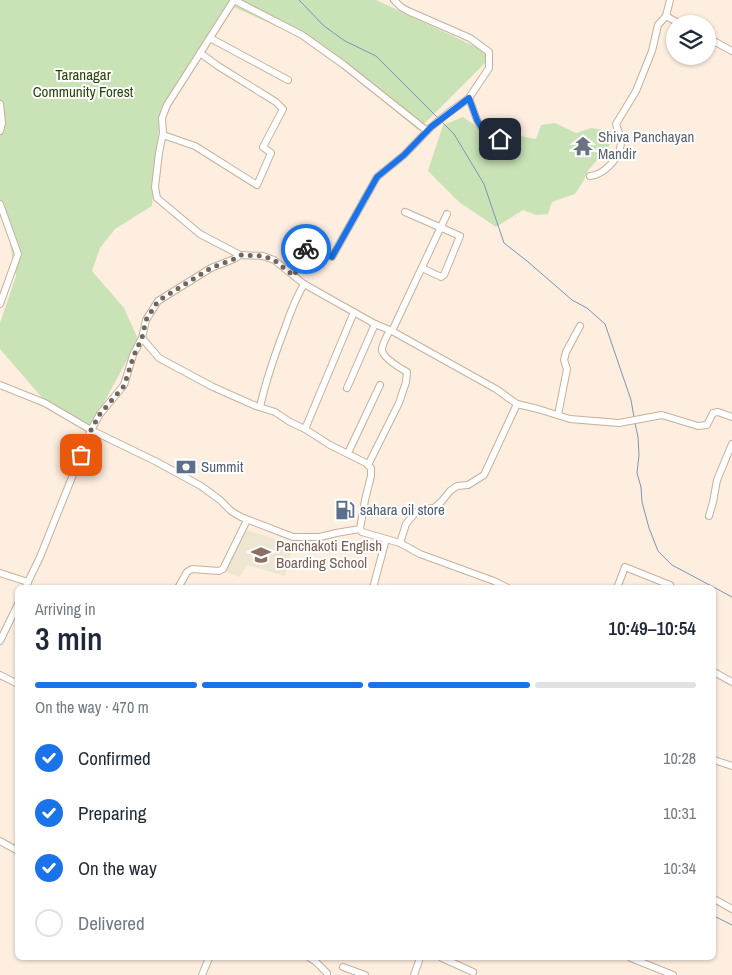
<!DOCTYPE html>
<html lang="en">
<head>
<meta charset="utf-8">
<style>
  body { margin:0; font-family:"Archivo Narrow",sans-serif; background:#f2f2f3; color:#1f2937; height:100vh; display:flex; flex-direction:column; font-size:19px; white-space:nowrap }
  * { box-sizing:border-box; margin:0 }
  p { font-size:16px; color:#747a83 }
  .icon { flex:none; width:28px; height:28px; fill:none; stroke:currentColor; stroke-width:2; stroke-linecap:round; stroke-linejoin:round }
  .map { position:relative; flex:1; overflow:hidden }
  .sheet { position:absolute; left:15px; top:585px; width:701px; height:375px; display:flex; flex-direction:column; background:#fff; border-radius:8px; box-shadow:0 1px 4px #0004 }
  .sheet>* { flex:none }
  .buttons { position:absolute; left:666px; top:15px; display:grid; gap:10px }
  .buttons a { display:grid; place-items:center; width:50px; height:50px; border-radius:50%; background:#fff; box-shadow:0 1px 4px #0004; font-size:25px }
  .pin { position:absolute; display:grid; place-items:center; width:42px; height:42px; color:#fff; margin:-21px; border-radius:10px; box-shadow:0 2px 8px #0006 }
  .courier { position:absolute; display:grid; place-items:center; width:50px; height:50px; margin:-25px; border:4px solid #1a73e8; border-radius:50%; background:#fff; color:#222; box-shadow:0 1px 6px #0007 }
  .head em { font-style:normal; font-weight:600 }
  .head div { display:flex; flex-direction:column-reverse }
  .head { display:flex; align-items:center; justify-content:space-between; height:85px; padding:0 20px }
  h1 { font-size:32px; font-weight:600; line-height:38px }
  .bar { display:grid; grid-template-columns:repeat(4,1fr); gap:8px 5px; align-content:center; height:60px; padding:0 20px }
  .bar i { height:6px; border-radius:4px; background:#e0e1e3 }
  .bar .active { background:#1a73e8 }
  .bar p { grid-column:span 4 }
  ol { padding:0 20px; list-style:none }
  li { display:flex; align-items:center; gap:15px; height:55px }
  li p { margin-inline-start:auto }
  li .icon { padding:5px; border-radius:50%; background:#1a73e8; color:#fff; stroke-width:4 }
  li:last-child { color:#747a83 }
  li i { width:28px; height:28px; border:2px solid #e0e1e3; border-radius:50% }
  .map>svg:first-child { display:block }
</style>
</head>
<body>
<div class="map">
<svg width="732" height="975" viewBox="0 0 732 975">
  <rect width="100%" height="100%" fill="#fdeee0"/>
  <!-- education -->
  <polygon fill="#efe6d1" points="244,529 293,545 285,576 247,565 239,577 226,572 236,542"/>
  <!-- green -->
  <g fill="#c9e3b7">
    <polygon points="0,0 376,0 493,55 418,130 314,43 229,5 160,113 152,206 115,229 100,248 92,271 124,308 138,339 90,429 51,408 0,349 0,323 16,276 6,222 0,200"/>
    <polygon points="463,117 484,131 485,148 511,150 510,134 536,139 541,125 555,123 576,133 591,128 611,131 611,142 603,157 596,161 587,172 584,180 575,194 552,202 548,214 536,215 523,210 496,227 459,202 428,171 443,125"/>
  </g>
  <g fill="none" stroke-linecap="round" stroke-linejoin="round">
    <!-- stream -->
    <g stroke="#7c94bc" stroke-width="1">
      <polyline points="299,0 324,26 345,41 376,56 438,118"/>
      <polyline points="441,121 454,134 484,184 504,243 527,261 572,300 587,308 605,324 631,400 634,417"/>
      <polyline points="635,423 638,437 639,455 637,473 641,487 642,502 649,528 658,551 672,565 732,597"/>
      <polyline points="714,916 732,925"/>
    </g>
    <defs>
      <g id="minor">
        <polyline points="670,0 666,16 680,24"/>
        <polyline points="210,38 288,80"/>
        <polyline points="708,38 732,51"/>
        <polyline points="469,98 477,120 487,137 512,142"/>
        <polyline points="0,104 2,123 0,131"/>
        <polyline points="163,135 195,146 257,185 271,153 263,147 283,109 276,102 218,66 200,53"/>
        <path d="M590,176c14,-1 30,-18 31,-33 0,-6 -3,-13 -5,-19l20,-33 16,-40 6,-26 8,-9"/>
        <polyline points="0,204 18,254 0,304"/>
        <polyline points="405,212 460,236 444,275 441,277 422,268"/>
        <polyline points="240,255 200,234 157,198 155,187 159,153 163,133 162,118 167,105 234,0 302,35 344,65 427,131"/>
        <polyline points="294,276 307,248 332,257 377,177 404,155 431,127 447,114 469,98 489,68 489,52 470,38 408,11 401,7 394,0"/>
        <polyline points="392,331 447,214"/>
        <polyline points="142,338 159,358 213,387 256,406 275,412 290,422 305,429 330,445 366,463 371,468 371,476 365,500 360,529"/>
        <polyline points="0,385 45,403 91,430 155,461 201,486 220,500 231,511 241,517 293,537 320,537 336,533 360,529 362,532 400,543 420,554 494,581 508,588"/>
        <polyline points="347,388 375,324"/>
        <path d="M260,407c6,-27 15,-53 25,-79 5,-15 11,-30 19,-44"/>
        <polyline points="558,415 567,369 564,360 566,352 580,326"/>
        <polyline points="305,429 354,312"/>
        <polyline points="348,453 380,385"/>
        <path d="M368,465l31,-62 7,-21 1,-10c-7,-4 -24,-14 -25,-22 0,-6 5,-14 8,-20"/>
        <polyline points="709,516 713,502 717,480 732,444"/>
        <polyline points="400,543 406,524 416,512 426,509 434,508 442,501 450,491 457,486 468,485 484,475 517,404"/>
        <polyline points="0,573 28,582"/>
        <polyline points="25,588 40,557 91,430 100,414 124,385 133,355 142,338 146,320 158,301 211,268 234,259 240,255 263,256 274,260 304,284 375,324 392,331 496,389 517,404 538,409 570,419 619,423 662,415 698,426 707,425 713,413 718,412 732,417"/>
        <polyline points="178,588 187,572 192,569 219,571 223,569 247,520"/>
        <polyline points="373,588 386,539"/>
        <polyline points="617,588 625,567 670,585"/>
        <polyline points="0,641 18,604"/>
        <polyline points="714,672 732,682"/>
        <polyline points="0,675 18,684"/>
        <polyline points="714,760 732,766"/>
        <polyline points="0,841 18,851"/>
        <polyline points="714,899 732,909"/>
        <polyline points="310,958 315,961 327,973 327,975"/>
        <polyline points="442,958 473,972"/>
        <polyline points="631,958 673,975"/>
        <polyline points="343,967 365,975"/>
        <polyline points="202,975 209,958"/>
        <polyline points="414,975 420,958"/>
      </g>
    </defs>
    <!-- minor casing -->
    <use href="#minor" stroke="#c7b09a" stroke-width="8"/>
    <!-- minor -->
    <use href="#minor" stroke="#fff" stroke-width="6"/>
  </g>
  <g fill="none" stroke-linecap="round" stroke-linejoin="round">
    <!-- done -->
    <polyline stroke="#71665c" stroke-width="5" stroke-dasharray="0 9" points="81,455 91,430 100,414 124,386 134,355 142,338 146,320 158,301 211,268 234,259 240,255 263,256 274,260 294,276 306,249"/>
    <!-- route -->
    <polyline stroke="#1a73e8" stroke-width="6" points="306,249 332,257 377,177 404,155 431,127 469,98 477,120 487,137 500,139"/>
  </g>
  <!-- icons -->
  <defs>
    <symbol id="temple-bare" viewBox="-9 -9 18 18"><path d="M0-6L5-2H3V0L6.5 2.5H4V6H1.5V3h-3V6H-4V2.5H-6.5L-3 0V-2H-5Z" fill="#6b7280" stroke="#fff" stroke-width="2.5" paint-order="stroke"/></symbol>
    <symbol id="bank-bare" viewBox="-9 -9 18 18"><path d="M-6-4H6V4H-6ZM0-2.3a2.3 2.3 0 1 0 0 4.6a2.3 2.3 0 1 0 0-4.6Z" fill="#5c6f8a" stroke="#fff" stroke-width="2.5" paint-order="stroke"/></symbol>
    <symbol id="fuel-bare" viewBox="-9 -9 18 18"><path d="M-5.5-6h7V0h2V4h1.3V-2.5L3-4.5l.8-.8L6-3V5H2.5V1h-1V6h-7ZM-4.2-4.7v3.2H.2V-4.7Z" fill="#5c6f8a" stroke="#fff" stroke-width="2.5" paint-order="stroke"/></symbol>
    <symbol id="school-bare" viewBox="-9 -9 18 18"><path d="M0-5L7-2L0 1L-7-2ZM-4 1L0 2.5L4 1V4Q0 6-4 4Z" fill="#8d6e63" stroke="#fff" stroke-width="2.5" paint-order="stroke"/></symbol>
  </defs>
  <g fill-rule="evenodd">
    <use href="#temple-bare" x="569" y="132" width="28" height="28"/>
    <use href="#bank-bare" x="172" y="453" width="28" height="28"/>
    <use href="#fuel-bare" x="331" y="496" width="28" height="28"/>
    <use href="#school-bare" x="247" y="541" width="28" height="28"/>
  </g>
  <g text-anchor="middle" stroke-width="4" stroke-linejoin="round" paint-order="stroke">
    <!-- park labels -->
    <g font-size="15" fill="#274504" stroke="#fff">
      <text x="83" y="80">Taranagar<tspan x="83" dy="17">Community Forest</tspan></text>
    </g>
    <!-- worship labels -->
    <g font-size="15" fill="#5b616d" stroke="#fff" text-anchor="start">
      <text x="598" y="142">Shiva Panchayan<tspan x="598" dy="17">Mandir</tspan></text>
    </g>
    <!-- service labels -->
    <g font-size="15" fill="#4e5e75" stroke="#fff" text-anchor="start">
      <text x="201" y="472">Summit</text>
      <text x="360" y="515">sahara oil store</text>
    </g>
    <!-- education labels -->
    <g font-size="15" fill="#785e54" stroke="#fff" text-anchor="start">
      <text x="276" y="551">Panchakoti English<tspan x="276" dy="17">Boarding School</tspan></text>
    </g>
  </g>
</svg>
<div class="buttons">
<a><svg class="icon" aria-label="layers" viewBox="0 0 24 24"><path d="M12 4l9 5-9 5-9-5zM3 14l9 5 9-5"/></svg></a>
</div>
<div class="pin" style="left:81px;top:455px;background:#ea580c"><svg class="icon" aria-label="bag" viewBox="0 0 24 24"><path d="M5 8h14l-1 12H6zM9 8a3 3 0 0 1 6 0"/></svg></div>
<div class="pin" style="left:500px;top:139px;background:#1f2937"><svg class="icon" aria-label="home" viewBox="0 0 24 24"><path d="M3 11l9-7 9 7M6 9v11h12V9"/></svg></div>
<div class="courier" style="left:306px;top:249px"><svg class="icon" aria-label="bike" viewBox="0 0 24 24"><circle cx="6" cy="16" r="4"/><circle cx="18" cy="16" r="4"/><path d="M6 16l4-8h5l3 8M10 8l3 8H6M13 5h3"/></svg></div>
<section class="sheet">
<div class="head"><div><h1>3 min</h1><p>Arriving in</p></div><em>10:49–10:54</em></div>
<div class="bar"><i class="active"></i><i class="active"></i><i class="active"></i><i></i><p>On the way · 470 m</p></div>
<ol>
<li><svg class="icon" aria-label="check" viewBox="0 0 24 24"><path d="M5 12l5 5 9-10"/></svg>Confirmed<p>10:28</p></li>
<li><svg class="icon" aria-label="check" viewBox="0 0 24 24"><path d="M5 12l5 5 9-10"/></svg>Preparing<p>10:31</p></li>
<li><svg class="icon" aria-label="check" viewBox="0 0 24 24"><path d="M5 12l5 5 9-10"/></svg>On the way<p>10:34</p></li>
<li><i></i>Delivered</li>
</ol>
</section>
</div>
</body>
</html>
